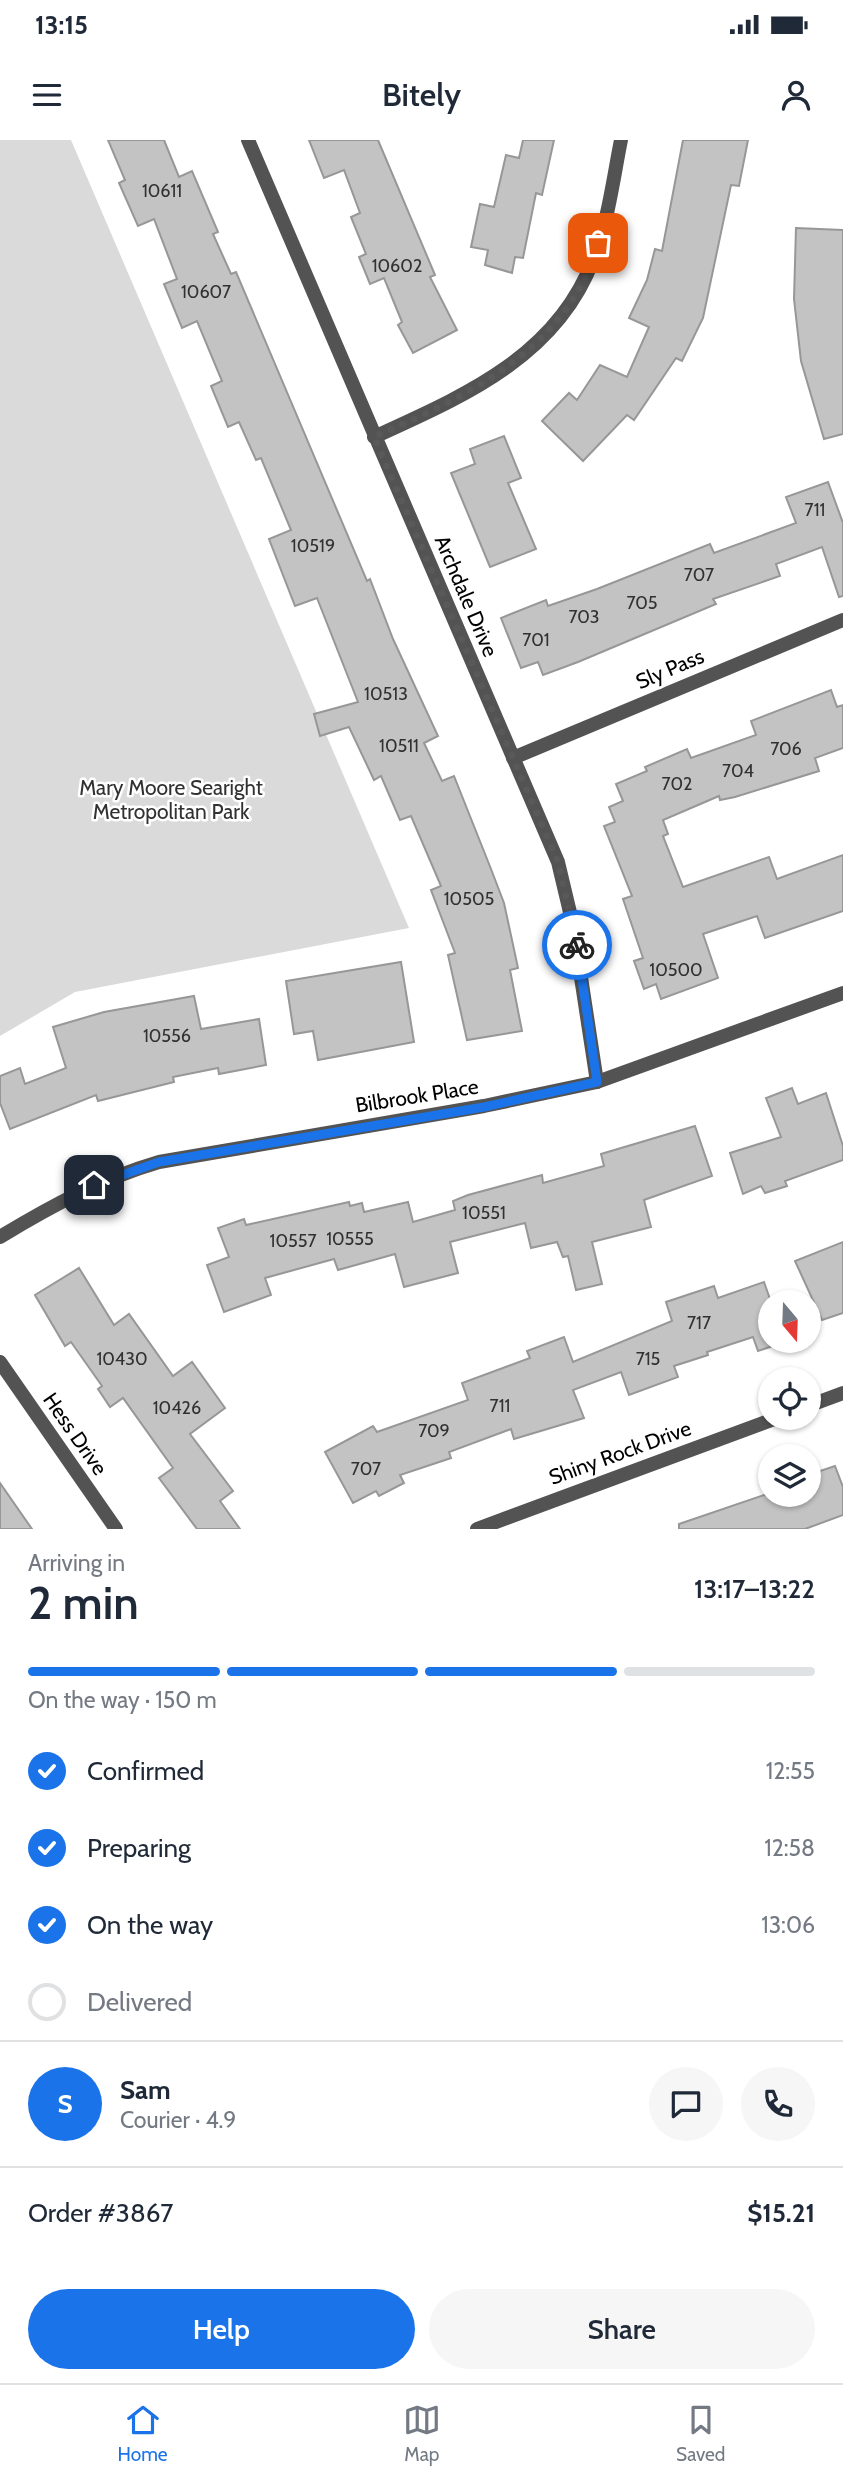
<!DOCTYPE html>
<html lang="en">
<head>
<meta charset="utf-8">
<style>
  body { margin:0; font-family:Cabin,sans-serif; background:#f6f6f7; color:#1f2937; height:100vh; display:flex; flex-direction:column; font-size:26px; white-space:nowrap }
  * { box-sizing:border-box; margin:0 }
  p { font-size:23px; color:#747a83 }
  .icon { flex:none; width:38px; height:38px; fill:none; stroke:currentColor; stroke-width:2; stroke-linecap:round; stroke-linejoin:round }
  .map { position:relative; height:1389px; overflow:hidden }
  .details { display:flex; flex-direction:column; background:#fff; flex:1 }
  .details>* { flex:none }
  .needle { width:46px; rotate:161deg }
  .buttons { position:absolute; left:758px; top:1150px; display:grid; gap:14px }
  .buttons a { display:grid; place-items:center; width:63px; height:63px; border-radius:50%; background:#fff; box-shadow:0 2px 5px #0004; font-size:35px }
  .pin { position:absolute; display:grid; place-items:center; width:60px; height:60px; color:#fff; margin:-30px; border-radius:14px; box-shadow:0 4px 10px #0006 }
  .courier { position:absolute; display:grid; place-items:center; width:70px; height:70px; margin:-35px; border:5px solid #1a73e8; border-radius:50%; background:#fff; color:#222; box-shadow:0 2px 9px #0007 }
  .head em { font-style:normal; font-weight:600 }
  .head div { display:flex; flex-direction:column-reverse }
  .head { display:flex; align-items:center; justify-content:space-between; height:119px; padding:0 28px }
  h1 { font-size:46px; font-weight:600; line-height:52px }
  .bar { display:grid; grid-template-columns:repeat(4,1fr); gap:10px 7px; align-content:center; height:84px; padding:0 28px }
  .bar i { height:9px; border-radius:5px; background:#e0e1e3 }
  .bar .on { background:#1a73e8 }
  .bar p { grid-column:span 4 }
  .line { display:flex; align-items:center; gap:18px; padding:0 28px; border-top:2px solid #e0e1e3 }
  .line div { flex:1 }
  .round { display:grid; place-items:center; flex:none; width:74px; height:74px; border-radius:37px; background:#f6f6f7 }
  ol { padding:0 28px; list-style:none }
  li { display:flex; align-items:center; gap:21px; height:77px }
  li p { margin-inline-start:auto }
  li .icon { padding:7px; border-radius:50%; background:#1a73e8; color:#fff; stroke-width:4 }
  li:last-child { color:#747a83 }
  li i { width:38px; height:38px; border:4px solid #e0e1e3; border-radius:50% }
  .button { display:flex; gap:14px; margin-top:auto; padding:14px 28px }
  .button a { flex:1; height:80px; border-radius:42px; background:#1a73e8; color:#fff; font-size:28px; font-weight:600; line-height:80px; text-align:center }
  .button a+a { background:#f6f6f7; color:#1f2937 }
  .status { display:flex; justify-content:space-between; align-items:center; height:49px; padding:0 35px; background:#fff; direction:ltr }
  .status svg { height:19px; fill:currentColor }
  header { display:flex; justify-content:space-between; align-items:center; height:91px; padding:0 28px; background:#fff; font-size:32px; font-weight:600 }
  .menu { display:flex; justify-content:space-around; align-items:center; height:98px; border-top:2px solid #e0e1e3; background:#fff; font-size:19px; color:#747a83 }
  .menu a { display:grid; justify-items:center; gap:4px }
  .menu .on { color:#1a73e8 }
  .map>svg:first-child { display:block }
</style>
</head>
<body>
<div class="status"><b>13:15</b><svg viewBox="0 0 49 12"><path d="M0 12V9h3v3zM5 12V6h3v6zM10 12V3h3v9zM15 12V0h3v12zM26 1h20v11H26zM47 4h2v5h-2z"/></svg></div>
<header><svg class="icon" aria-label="menu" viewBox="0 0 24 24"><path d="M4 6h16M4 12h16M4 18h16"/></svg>Bitely<svg class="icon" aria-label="person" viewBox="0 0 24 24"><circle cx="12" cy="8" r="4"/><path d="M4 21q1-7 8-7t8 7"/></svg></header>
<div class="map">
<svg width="843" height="1389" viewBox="0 0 843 1389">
  <rect width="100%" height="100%" fill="#fff"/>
  <!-- green -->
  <polygon fill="#dadada" points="0,0 71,0 409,788 75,852 0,896"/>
  <!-- building -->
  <g fill="#c3c3c3" stroke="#979797" stroke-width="2">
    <polygon points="108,0 164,0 179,37 192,31 218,92 213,94 231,134 236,132 367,441 370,439 393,499 438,596 424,603 442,641 454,636 491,729 504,763 518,828 510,830 522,891 467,900 448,815 455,813 431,750 441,746 411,676 400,680 381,636 374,640 349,587 320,596 314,574 358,562 317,458 295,466 269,399 291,390 261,318 256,320 239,282 228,287 211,246 222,241 197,181 182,188 164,144 177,139 154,79 138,86 119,43 125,40"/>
    <polygon points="309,0 378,0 435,135 430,137 457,190 413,213 398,185 402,182 384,138 370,144 359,117 366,114 351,77 360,73 344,30 324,38"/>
    <polygon points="523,0 554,0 542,55 536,53 523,118 515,117 512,133 485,125 488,110 471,107 480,64 494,67 506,15 519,18"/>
    <polygon points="683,0 748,0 739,46 731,45 703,178 682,221 676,218 634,280 627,275 583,321 542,281 569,253 577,260 600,225 627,237 649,187 629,178 647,140 655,109 662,111"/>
    <polygon points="796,88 843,90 843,294 824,299 801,221 794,159"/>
    <polygon points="504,296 521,338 508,343 536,409 490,427 451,333 475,324 470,309"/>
    <polygon points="828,342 843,383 843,456 839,457 822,407 776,424 780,436 713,459 716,464 578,522 543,535 538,522 521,528 501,478 546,460 548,466 597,449 710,404 714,413 796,383 786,357"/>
    <polygon points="831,550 837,567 843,565 843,608 815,618 819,631 735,657 720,660 719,656 663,680 668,694 663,696 683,747 769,717 777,739 843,715 843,771 765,798 757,776 703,794 718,838 661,859 656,844 644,849 634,821 643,818 623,759 632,756 604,686 615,682 609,667 623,661 616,644 647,631 645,627 687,609 691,618 756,595 751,581"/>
    <polygon points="401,822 414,902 318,920 313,891 294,894 286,841"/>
    <polygon points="194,856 201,889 259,879 266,925 219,934 218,928 173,937 174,942 98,961 96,955 10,989 0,963 0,936 20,928 25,944 66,928 53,887 104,872"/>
    <polygon points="792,948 798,964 826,953 843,1006 843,1020 785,1041 787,1046 765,1053 761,1046 743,1054 730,1013 781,997 766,958"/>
    <polygon points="695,986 712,1036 644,1060 651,1087 592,1102 602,1144 576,1150 568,1116 563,1117 557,1102 531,1108 525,1083 450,1102 458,1133 404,1147 395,1114 338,1130 334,1119 265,1138 271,1155 224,1172 207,1125 229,1117 218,1088 244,1079 246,1085 349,1062 350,1066 362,1063 364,1072 408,1062 413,1082 455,1070 453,1061 468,1055 542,1035 543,1043 604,1026 601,1014"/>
    <polygon points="843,1102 843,1173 822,1180 795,1121"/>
    <polygon points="79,1128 114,1185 129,1174 173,1236 192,1222 225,1268 190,1294 233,1351 220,1361 240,1389 197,1389 159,1338 173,1328 123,1258 110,1267 98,1249 102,1246 71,1202 65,1206 35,1155"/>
    <polygon points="764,1142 771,1162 770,1200 785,1202 758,1211 753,1197 707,1212 708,1215 674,1226 678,1237 629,1255 621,1232 573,1250 584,1278 514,1299 511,1289 449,1312 451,1318 400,1335 404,1343 379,1356 376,1351 353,1363 325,1312 373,1286 377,1292 468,1260 462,1243 530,1218 527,1211 564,1197 573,1222 672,1181 666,1162 714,1146 718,1158"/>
    <polygon points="835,1326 843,1347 843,1375 805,1389 679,1389 679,1384 770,1353 808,1354 808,1335"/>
    <polygon points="0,1343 32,1389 0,1389"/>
  </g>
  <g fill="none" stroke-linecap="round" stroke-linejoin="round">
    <!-- street -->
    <g stroke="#535353" stroke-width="14">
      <polyline points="248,0 558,722 573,785 597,942"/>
      <path d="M374,297c87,-40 182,-79 219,-177 15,-38 20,-80 28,-120"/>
      <polyline points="513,618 843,480"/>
      <path d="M0,1097c51,-31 101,-58 159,-75l325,-56 113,-24 246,-89"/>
      <polyline points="0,1222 116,1389"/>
      <polyline points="808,1266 843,1253"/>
      <polyline points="477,1389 777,1278"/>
    </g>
  </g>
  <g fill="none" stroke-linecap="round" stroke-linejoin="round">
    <!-- done -->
    <path stroke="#595959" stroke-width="7" stroke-dasharray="0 12.6" d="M577,805l-19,-83 -184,-425c93,-41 194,-87 224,-194"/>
    <!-- route -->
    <polyline stroke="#1a73e8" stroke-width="9" points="94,1045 159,1022 484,967 597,942 577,805"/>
  </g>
  <g text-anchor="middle" stroke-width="5" stroke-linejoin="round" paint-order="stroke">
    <!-- number labels -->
    <g font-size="18" fill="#313131">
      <text x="162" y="57">10611</text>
      <text x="397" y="132">10602</text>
      <text x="206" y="158">10607</text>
      <text x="815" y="376">711</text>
      <text x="313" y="412">10519</text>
      <text x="699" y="441">707</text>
      <text x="642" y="469">705</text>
      <text x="584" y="483">703</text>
      <text x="536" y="506">701</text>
      <text x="386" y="560">10513</text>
      <text x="399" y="612">10511</text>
      <text x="786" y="615">706</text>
      <text x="738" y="637">704</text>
      <text x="677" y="650">702</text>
      <text x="469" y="765">10505</text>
      <text x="676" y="836">10500</text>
      <text x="167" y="902">10556</text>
      <text x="484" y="1079">10551</text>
      <text x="350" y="1105">10555</text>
      <text x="293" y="1107">10557</text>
      <text x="699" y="1189">717</text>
      <text x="122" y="1225">10430</text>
      <text x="648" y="1225">715</text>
      <text x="500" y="1272">711</text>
      <text x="177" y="1274">10426</text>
      <text x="434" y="1297">709</text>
      <text x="366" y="1335">707</text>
    </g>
    <!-- street labels -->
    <g font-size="21" fill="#000" stroke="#fff">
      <text transform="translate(466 456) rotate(67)" y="7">Archdale Drive</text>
      <text transform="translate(670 529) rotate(-23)" y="7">Sly Pass</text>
      <text transform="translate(417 956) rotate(-9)" y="7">Bilbrook Place</text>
      <text transform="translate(75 1294) rotate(55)" y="7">Hess Drive</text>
      <text transform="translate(620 1313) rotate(-20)" y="7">Shiny Rock Drive</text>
    </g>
    <!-- park labels -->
    <g font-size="21" fill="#313131" stroke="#fff">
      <text x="171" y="655">Mary Moore Searight<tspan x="171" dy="24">Metropolitan Park</tspan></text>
    </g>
  </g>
</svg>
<div class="buttons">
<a><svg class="needle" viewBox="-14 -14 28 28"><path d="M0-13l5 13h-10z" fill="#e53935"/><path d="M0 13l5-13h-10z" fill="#747a83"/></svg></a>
<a><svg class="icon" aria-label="locate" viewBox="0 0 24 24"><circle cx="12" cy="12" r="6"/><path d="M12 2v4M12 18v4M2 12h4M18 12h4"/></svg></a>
<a><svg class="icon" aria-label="layers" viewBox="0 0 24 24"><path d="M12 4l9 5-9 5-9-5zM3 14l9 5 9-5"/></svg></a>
</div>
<div class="pin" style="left:598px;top:103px;background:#ea580c"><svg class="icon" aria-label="bag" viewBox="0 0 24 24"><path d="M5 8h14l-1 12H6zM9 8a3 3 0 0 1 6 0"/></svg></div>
<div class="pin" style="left:94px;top:1045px;background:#1f2937"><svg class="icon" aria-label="home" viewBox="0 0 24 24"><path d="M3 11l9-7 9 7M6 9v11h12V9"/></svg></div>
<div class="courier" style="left:577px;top:805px"><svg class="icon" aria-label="bike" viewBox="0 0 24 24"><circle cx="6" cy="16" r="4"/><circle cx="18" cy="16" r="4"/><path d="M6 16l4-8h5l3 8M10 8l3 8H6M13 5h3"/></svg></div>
</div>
<section class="details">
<div class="head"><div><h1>2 min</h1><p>Arriving in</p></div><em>13:17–13:22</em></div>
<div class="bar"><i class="on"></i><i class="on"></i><i class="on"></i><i></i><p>On the way · 150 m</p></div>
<ol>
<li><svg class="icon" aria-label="check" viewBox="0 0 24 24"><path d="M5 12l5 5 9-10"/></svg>Confirmed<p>12:55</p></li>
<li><svg class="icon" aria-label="check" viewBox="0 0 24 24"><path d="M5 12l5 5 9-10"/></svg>Preparing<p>12:58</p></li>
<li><svg class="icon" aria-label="check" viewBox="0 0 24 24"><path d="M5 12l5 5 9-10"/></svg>On the way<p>13:06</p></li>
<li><i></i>Delivered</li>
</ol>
<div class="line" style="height:126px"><b class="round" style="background:#1a73e8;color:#fff">S</b><div><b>Sam</b><p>Courier · 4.9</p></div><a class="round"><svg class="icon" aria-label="chat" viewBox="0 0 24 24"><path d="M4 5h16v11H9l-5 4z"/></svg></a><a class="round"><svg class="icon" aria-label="phone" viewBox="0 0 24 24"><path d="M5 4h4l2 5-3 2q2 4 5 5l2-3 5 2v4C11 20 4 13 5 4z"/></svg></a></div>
<div class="line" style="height:91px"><div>Order #3867</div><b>$15.21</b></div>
<div class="button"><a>Help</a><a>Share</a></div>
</section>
<nav class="menu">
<a class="on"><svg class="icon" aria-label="home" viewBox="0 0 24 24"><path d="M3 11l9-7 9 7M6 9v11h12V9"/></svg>Home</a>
<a><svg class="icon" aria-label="map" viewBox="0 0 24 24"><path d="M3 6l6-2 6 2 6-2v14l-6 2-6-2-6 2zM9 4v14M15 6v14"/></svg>Map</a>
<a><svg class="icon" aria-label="saved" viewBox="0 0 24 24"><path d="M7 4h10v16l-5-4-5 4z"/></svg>Saved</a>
</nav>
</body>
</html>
